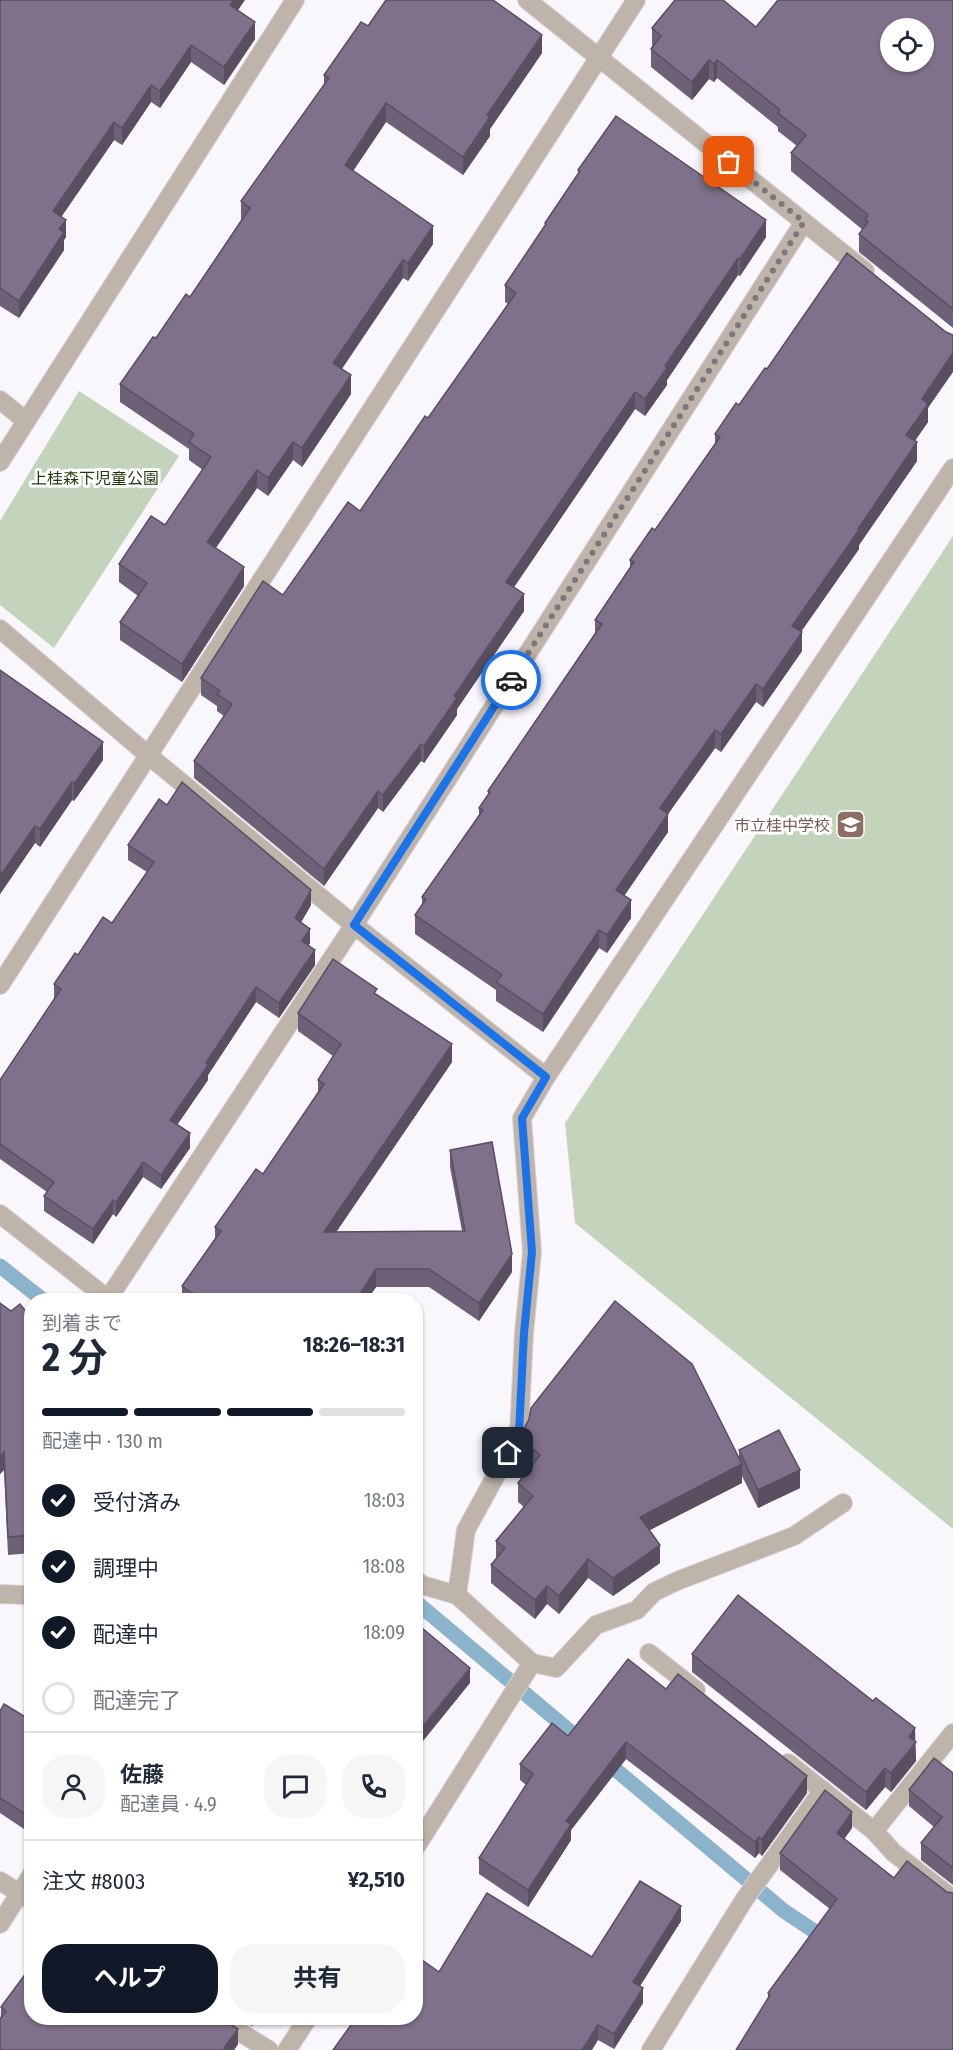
<!DOCTYPE html>
<html lang="ja">
<head>
<meta charset="utf-8">
<style>
  body { margin:0; font-family:"Fira Sans Condensed","Noto Sans JP",sans-serif; background:#f6f6f7; color:#1f2937; height:100vh; display:flex; flex-direction:column; font-size:22px; white-space:nowrap }
  * { box-sizing:border-box; margin:0 }
  p { font-size:20px; color:#747a83 }
  .icon { flex:none; width:33px; height:33px; fill:none; stroke:currentColor; stroke-width:2; stroke-linecap:round; stroke-linejoin:round }
  .map { position:relative; flex:1; overflow:hidden }
  .drawer { position:absolute; left:24px; top:1293px; width:399px; height:732px; display:flex; flex-direction:column; background:#fff; border-radius:24px; box-shadow:0 2px 4px #0004 }
  .drawer>* { flex:none }
  .buttons { position:absolute; left:880px; top:18px; display:grid; gap:12px }
  .buttons a { display:grid; place-items:center; width:54px; height:54px; border-radius:50%; background:#fff; box-shadow:0 2px 4px #0004; font-size:30px }
  .pin { position:absolute; display:grid; place-items:center; width:51px; height:51px; color:#fff; margin:-26px; border-radius:12px; box-shadow:0 3px 9px #0006 }
  .courier { position:absolute; display:grid; place-items:center; width:60px; height:60px; margin:-30px; border:4px solid #1a73e8; border-radius:50%; background:#fff; color:#222; box-shadow:0 2px 8px #0007 }
  .overview em { font-style:normal; font-weight:700 }
  .overview div { display:flex; flex-direction:column-reverse }
  .overview { display:flex; align-items:center; justify-content:space-between; height:102px; padding:0 18px }
  h1 { font-size:39px; font-weight:700; line-height:45px }
  .bar { display:grid; grid-template-columns:repeat(4,1fr); gap:9px 6px; align-content:center; height:72px; padding:0 18px }
  .bar i { height:8px; border-radius:4px; background:#e0e1e3 }
  .bar .current { background:#111827 }
  .bar p { grid-column:span 4 }
  .line { display:flex; align-items:center; gap:15px; padding:0 18px; border-top:2px solid #e0e1e3 }
  .line div { flex:1 }
  .round { display:grid; place-items:center; flex:none; width:63px; height:63px; border-radius:24px; background:#f6f6f7 }
  ol { padding:0 18px; list-style:none }
  li { display:flex; align-items:center; gap:18px; height:66px }
  li p { margin-inline-start:auto }
  li .icon { padding:6px; border-radius:50%; background:#111827; color:#fff; stroke-width:4 }
  li:last-child { color:#747a83 }
  li i { width:33px; height:33px; border:3px solid #e0e1e3; border-radius:50% }
  .primary-button { display:flex; gap:12px; margin-top:auto; padding:12px 18px }
  .primary-button a { flex:1; height:69px; border-radius:24px; background:#111827; color:#fff; font-size:24px; font-weight:700; line-height:69px; text-align:center }
  .primary-button a+a { background:#f6f6f7; color:#1f2937 }
  .map>svg:first-child { display:block }
</style>
</head>
<body>
<div class="map">
<svg width="953" height="2050" viewBox="0 0 953 2050">
  <rect width="100%" height="100%" fill="#f9f6fc"/>
  <!-- green -->
  <g fill="#c4d4bc">
    <polygon points="79,391 179,456 54,648 0,605 0,521"/>
    <polygon points="953,536 953,1529 575,1223 565,1123"/>
  </g>
  <g fill="none" stroke-linecap="round" stroke-linejoin="round">
    <!-- stream -->
    <g stroke="#8bb4cc" stroke-width="15">
      <polyline points="0,1266 43,1300"/>
      <polyline points="416,1602 784,1911 829,1941"/>
    </g>
    <defs>
      <g id="service">
        <polyline points="416,1580 422,1585 457,1595"/>
        <polyline points="532,1663 556,1668 596,1625 637,1610 654,1592 677,1581 794,1536 843,1503"/>
      </g>
      <g id="minor">
        <polyline points="527,0 865,271"/>
        <polyline points="0,400 26,421"/>
        <polyline points="0,462 295,0"/>
        <polyline points="0,629 148,755 354,925 546,1077"/>
        <polyline points="0,985 636,0"/>
        <polyline points="0,1214 108,1299 354,925 804,222"/>
        <polyline points="0,1594 24,1595"/>
        <polyline points="649,1653 696,1690"/>
        <polyline points="788,1763 874,1831 894,1853 953,1899"/>
        <polyline points="874,1831 953,1733"/>
        <polyline points="416,1847 532,1663 457,1595 466,1530 519,1433 524,1333 532,1252 522,1118 546,1077 953,468"/>
        <polyline points="0,1881 32,1901"/>
        <polyline points="0,1924 32,1874"/>
        <polyline points="217,2018 269,2050"/>
        <polyline points="287,2050 308,2018"/>
        <polyline points="651,2050 744,1900 823,1790"/>
      </g>
    </defs>
    <!-- service casing -->
    <use href="#service" stroke="#d6d3da" stroke-width="20"/>
    <!-- minor casing -->
    <use href="#minor" stroke="#d6d3da" stroke-width="20"/>
    <!-- service -->
    <use href="#service" stroke="#beb4a9" stroke-width="18"/>
    <!-- minor -->
    <use href="#minor" stroke="#beb4a9" stroke-width="18"/>
  </g>
  <!-- wall -->
  <g fill="#6d6178">
    <polygon points="0,0 238,10 255,39 224,85 191,62 160,108 151,102 122,145 114,140 61,217 66,237 64,240 64,250 19,318 0,306"/>
    <polygon points="953,0 953,328 859,252 859,234 863,230 791,171 791,153 797,146 778,131 778,127 717,78 714,82 709,79 692,100 651,67 651,49 652,47 652,28 756,27"/>
    <polygon points="368,26 542,53 490,129 490,136 463,175 386,122 353,171 433,244 408,281 403,278 342,369 351,394 302,467 293,460 268,496 257,488 216,548 244,586 182,682 120,640 120,622 138,596 119,582 119,564 165,525 203,470 189,460 189,449 120,402 120,384 190,297 241,220 241,201 324,85 324,75"/>
    <polygon points="578,170 766,237 740,276 738,275 667,380 667,385 645,416 635,409 514,587 524,611 457,709 457,715 424,763 421,761 383,812 378,808 324,886 194,778 194,761 224,716 217,711 217,706 201,695 201,678 283,595 360,511 428,418 508,304 505,302 505,285 545,227 545,223 578,174"/>
    <polygon points="946,332 952,335 928,408 928,422 915,441 917,461 859,545 859,549 801,632 802,651 763,707 756,702 721,752 715,748 668,814 668,832 624,895 631,918 607,953 599,948 543,1032 496,1001 496,990 415,934 415,915 422,905 422,897 479,816 479,808 488,795 488,791 595,633 595,620 630,569 630,560 655,530 715,444 715,434 739,405 767,369"/>
    <polygon points="0,670 103,760 74,801 72,800 40,847 35,843 0,894"/>
    <polygon points="128,845 311,905 301,922 310,943 308,946 315,965 279,1018 256,1002 208,1075 208,1080 177,1125 190,1148 161,1189 143,1177 116,1217 113,1214 93,1244 44,1211 44,1196 47,1192 0,1159 0,1080 54,999 54,984 78,955 112,923 147,872 128,860"/>
    <polygon points="377,995 452,1062 336,1232 462,1231 450,1167 450,1150 512,1272 479,1321 429,1287 376,1287 367,1300 182,1300 182,1286 215,1238 215,1227 263,1174 318,1093 318,1080 333,1056 298,1031 298,1013"/>
    <polygon points="11,1311 32,1319 32,1553 8,1555 4,1470 0,1474"/>
    <polygon points="519,1438 739,1457 739,1450 800,1488 758,1508 742,1476 742,1483 650,1530 660,1563 613,1596 588,1578 559,1614 547,1604 535,1619 491,1583 491,1565 496,1558 496,1541 524,1507 518,1502 518,1483 531,1466 519,1456"/>
    <polygon points="692,1654 915,1741 916,1761 891,1792 885,1787 866,1810 692,1672"/>
    <polygon points="666,1689 807,1793 762,1856 759,1853 755,1858 626,1759 571,1830 571,1840 528,1907 479,1874 479,1858 526,1785 520,1780 520,1764 568,1736"/>
    <polygon points="0,1711 32,1721 32,1831 30,1833 0,1813"/>
    <polygon points="953,1773 953,1885 921,1860 921,1843 934,1827 909,1806 909,1790"/>
    <polygon points="852,1828 844,1839 894,1878 947,1892 768,1999 768,1993 830,1909 780,1870 780,1853"/>
    <polygon points="681,1921 640,1986 643,2003 614,2049 598,2040 416,2018 439,1972 592,1957"/>
    <polygon points="1,2007 238,2044 234,2050 0,2050"/>
    <polygon points="238,2018 259,2018 252,2026"/>
  </g>
  <!-- shaded-wall -->
  <g fill="#594f61">
    <polygon points="234,0 245,0 230,22 230,5"/>
    <polygon points="255,22 255,39 224,85 224,67"/>
    <polygon points="542,35 542,53 490,129 490,136 463,175 463,157 487,115"/>
    <polygon points="191,45 191,62 160,108 160,91"/>
    <polygon points="709,60 709,79 692,100 692,82"/>
    <polygon points="717,60 717,78 714,82 714,64"/>
    <polygon points="151,85 151,102 122,145 122,128"/>
    <polygon points="386,103 386,122 345,183 345,165"/>
    <polygon points="114,122 114,140 53,229 53,211"/>
    <polygon points="66,220 66,237 64,240 64,250 19,318 19,301 59,229"/>
    <polygon points="766,220 766,237 740,276 740,259"/>
    <polygon points="433,226 433,244 408,281 408,263"/>
    <polygon points="738,258 738,275 667,380 667,385 645,416 645,399 665,366"/>
    <polygon points="403,260 403,278 333,381 333,363"/>
    <polygon points="953,353 953,372 928,408 928,422 906,453 906,435 922,399"/>
    <polygon points="351,375 351,394 302,467 302,448"/>
    <polygon points="635,392 635,409 506,599 506,582"/>
    <polygon points="293,442 293,460 268,496 268,478"/>
    <polygon points="917,442 917,461 859,545 859,549 792,644 792,626"/>
    <polygon points="257,470 257,488 207,560 207,542"/>
    <polygon points="244,567 244,586 182,682 182,664"/>
    <polygon points="524,594 524,611 457,709 457,715 424,763 424,746 454,696"/>
    <polygon points="802,632 802,651 763,707 763,689"/>
    <polygon points="756,684 756,702 721,752 721,734"/>
    <polygon points="715,730 715,748 668,814 668,832 616,908 616,890 660,808"/>
    <polygon points="103,742 103,760 74,801 74,784"/>
    <polygon points="421,744 421,761 383,812 383,795"/>
    <polygon points="72,782 72,800 40,847 40,829"/>
    <polygon points="378,791 378,808 324,886 324,869"/>
    <polygon points="35,826 35,843 0,894 0,876"/>
    <polygon points="311,890 311,905 295,933 295,918"/>
    <polygon points="631,900 631,918 607,953 607,935"/>
    <polygon points="310,929 310,943 302,956 302,941"/>
    <polygon points="599,930 599,948 543,1032 543,1014"/>
    <polygon points="315,950 315,965 279,1018 279,1003"/>
    <polygon points="256,987 256,1002 208,1075 208,1080 170,1135 170,1120 206,1063"/>
    <polygon points="452,1044 452,1062 324,1250 324,1232"/>
    <polygon points="190,1133 190,1148 161,1189 161,1175"/>
    <polygon points="143,1162 143,1177 116,1217 116,1202"/>
    <polygon points="113,1200 113,1214 93,1244 93,1229"/>
    <polygon points="512,1254 512,1272 479,1321 479,1303"/>
    <polygon points="376,1269 376,1287 367,1300 356,1300"/>
    <polygon points="4,1452 4,1470 0,1474 0,1457"/>
    <polygon points="742,1464 742,1483 640,1535 640,1517"/>
    <polygon points="800,1470 800,1488 758,1508 758,1490"/>
    <polygon points="660,1545 660,1563 613,1596 613,1578"/>
    <polygon points="588,1559 588,1578 559,1614 559,1596"/>
    <polygon points="547,1586 547,1604 535,1619 535,1600"/>
    <polygon points="470,1668 470,1683 419,1746 419,1754 416,1759 416,1735"/>
    <polygon points="915,1728 916,1761 891,1792 891,1773 909,1737"/>
    <polygon points="626,1742 626,1759 571,1830 571,1840 528,1907 528,1890 566,1821"/>
    <polygon points="885,1768 885,1787 866,1810 866,1792"/>
    <polygon points="807,1776 807,1793 762,1856 762,1839"/>
    <polygon points="852,1812 852,1828 837,1849 837,1833"/>
    <polygon points="32,1816 32,1831 30,1833 30,1817"/>
    <polygon points="759,1837 759,1853 755,1858 755,1842"/>
    <polygon points="681,1906 681,1921 633,1997 633,1982"/>
    <polygon points="643,1988 643,2003 614,2049 614,2034"/>
    <polygon points="252,2018 259,2018 252,2026"/>
    <polygon points="598,2025 598,2040 592,2050 582,2050"/>
    <polygon points="238,2029 238,2044 234,2050 224,2050 224,2048"/>
  </g>
  <!-- building -->
  <g fill="#7f718b" stroke="#594f61" stroke-width="1.5" fill-rule="evenodd">
    <polygon points="0,0 234,0 230,5 255,22 224,67 191,45 160,91 151,85 122,128 114,122 53,211 66,220 59,229 64,232 19,301 0,288"/>
    <polygon points="386,0 493,0 542,35 487,115 490,117 463,157 386,103 345,165 433,226 408,263 403,260 333,363 351,375 302,448 293,442 268,478 257,470 207,542 244,567 182,664 120,622 147,583 119,564 151,516 165,525 211,457 189,442 194,434 120,384 153,337 156,338 186,294 190,297 250,208 241,201 329,78 324,75 361,22 368,26"/>
    <path d="M675,0h48l33,27 22,-27h175v309l-94,-75 9,-12 -3,-2 3,-5 -77,-62 15,-18 -28,-22 2,-3 -63,-50 -3,4 -5,-4 -17,22 -41,-33 10,-13 -9,-8zM891,28h33v34h-33z"/>
    <polygon points="616,116 766,220 740,259 738,258 665,366 667,368 645,399 635,392 506,582 524,594 454,696 457,698 424,746 421,744 383,795 378,791 324,869 194,761 232,704 217,694 220,691 201,678 263,581 283,595 348,502 360,511 425,416 428,418 516,293 505,285 546,224 545,223 580,171 578,170"/>
    <polygon points="847,253 946,332 953,335 953,353 922,399 928,404 906,435 917,442 858,529 859,530 792,626 802,632 763,689 756,684 721,734 715,730 660,808 668,814 616,890 631,900 607,935 599,930 543,1014 496,982 502,975 415,915 426,899 422,897 483,810 479,808 490,792 488,791 602,624 595,620 634,562 630,560 652,528 655,530 720,437 715,434 736,403 739,405 765,368 767,369"/>
    <polygon points="0,670 103,742 74,784 72,782 40,829 35,826 0,876"/>
    <polygon points="182,782 311,890 295,918 310,929 302,941 315,950 279,1003 256,987 206,1063 208,1065 170,1120 190,1133 161,1175 143,1162 116,1202 113,1200 93,1229 44,1196 54,1182 0,1144 0,1080 61,989 54,984 75,953 78,955 103,917 112,923 154,862 128,845 159,799 167,805"/>
    <polygon points="333,959 377,989 374,993 452,1044 324,1232 465,1231 450,1150 492,1142 512,1254 479,1303 429,1269 376,1269 356,1300 198,1300 200,1298 182,1286 221,1231 215,1227 256,1169 263,1174 324,1084 318,1080 341,1044 298,1013"/>
    <polygon points="615,1301 692,1364 742,1464 640,1517 660,1545 613,1578 588,1559 559,1596 547,1586 535,1600 491,1565 505,1548 496,1541 533,1496 518,1483 540,1455 519,1438 529,1419 531,1408"/>
    <polygon points="0,1303 11,1311 20,1304 32,1319 32,1535 8,1537 4,1452 0,1457"/>
    <polygon points="779,1430 800,1470 758,1490 739,1450"/>
    <polygon points="738,1595 873,1701 876,1698 915,1728 909,1737 916,1742 891,1773 885,1768 866,1792 692,1654"/>
    <polygon points="416,1623 470,1668 416,1735"/>
    <polygon points="628,1659 666,1689 678,1674 807,1776 762,1839 759,1837 755,1842 626,1742 566,1821 571,1824 528,1890 479,1858 533,1774 520,1764 552,1723 568,1736"/>
    <polygon points="4,1704 32,1721 32,1816 30,1817 0,1798 0,1711"/>
    <polygon points="416,1736 419,1738 416,1744"/>
    <polygon points="934,1758 953,1773 953,1868 921,1843 942,1817 909,1790"/>
    <polygon points="825,1790 852,1812 837,1833 894,1878 907,1861 947,1892 953,1893 953,2050 736,2050 770,1995 768,1993 837,1899 780,1853"/>
    <polygon points="640,1881 681,1906 633,1982 643,1988 614,2034 598,2025 582,2050 333,2050 356,2018 416,2018 416,1969 422,1960 439,1972 487,1893 592,1957"/>
    <polygon points="32,1965 32,2018 221,2018 238,2029 224,2048 228,2050 0,2050 0,2019 6,2011 1,2007"/>
  </g>
  <g fill="none" stroke-linecap="round" stroke-linejoin="round">
    <!-- done -->
    <polyline stroke="#7b7780" stroke-width="6" stroke-dasharray="0 10.8" points="511,680 804,222 729,162"/>
    <!-- route -->
    <polyline stroke="#1a73e8" stroke-width="8" points="508,1453 519,1433 524,1333 532,1252 522,1118 546,1077 354,925 511,680"/>
  </g>
  <!-- icons -->
  <defs>
    <symbol id="school-square" viewBox="-11 -11 22 22"><rect x="-9" y="-9" width="18" height="18" rx="4" fill="#8d6e63" stroke="#fff"/><path d="M0-5L7-2L0 1L-7-2ZM-4 1L0 2.5L4 1V4Q0 6-4 4Z" fill="#fff"/></symbol>
  </defs>
  <g fill-rule="evenodd">
    <use href="#school-square" x="834" y="808" width="33" height="33"/>
  </g>
  <g text-anchor="middle" stroke-width="6" stroke-linejoin="round" paint-order="stroke">
    <!-- park labels -->
    <g font-size="16" fill="#1d3b07" stroke="#fff">
      <text x="95" y="484">上桂森下児童公園</text>
    </g>
    <!-- education labels -->
    <g font-size="16" fill="#785e54" stroke="#fff" text-anchor="end">
      <text x="830" y="831">市立桂中学校</text>
    </g>
  </g>
</svg>
<div class="buttons">
<a><svg class="icon" aria-label="locate" viewBox="0 0 24 24"><circle cx="12" cy="12" r="6"/><path d="M12 2v4M12 18v4M2 12h4M18 12h4"/></svg></a>
</div>
<div class="pin" style="left:729px;top:162px;background:#ea580c"><svg class="icon" aria-label="bag" viewBox="0 0 24 24"><path d="M5 8h14l-1 12H6zM9 8a3 3 0 0 1 6 0"/></svg></div>
<div class="pin" style="left:508px;top:1453px;background:#1f2937"><svg class="icon" aria-label="home" viewBox="0 0 24 24"><path d="M3 11l9-7 9 7M6 9v11h12V9"/></svg></div>
<div class="courier" style="left:511px;top:680px"><svg class="icon" aria-label="car" viewBox="0 0 24 24"><path d="M5 17H2v-5l4-1 3-4h7l3 4 3 1v5h-3M9 17h6M6 11h13"/><circle cx="7" cy="17" r="2"/><circle cx="17" cy="17" r="2"/></svg></div>
<section class="drawer">
<div class="overview"><div><h1>2 分</h1><p>到着まで</p></div><em>18:26–18:31</em></div>
<div class="bar"><i class="current"></i><i class="current"></i><i class="current"></i><i></i><p>配達中 · 130 m</p></div>
<ol>
<li><svg class="icon" aria-label="check" viewBox="0 0 24 24"><path d="M5 12l5 5 9-10"/></svg>受付済み<p>18:03</p></li>
<li><svg class="icon" aria-label="check" viewBox="0 0 24 24"><path d="M5 12l5 5 9-10"/></svg>調理中<p>18:08</p></li>
<li><svg class="icon" aria-label="check" viewBox="0 0 24 24"><path d="M5 12l5 5 9-10"/></svg>配達中<p>18:09</p></li>
<li><i></i>配達完了</li>
</ol>
<div class="line" style="height:108px"><a class="round"><svg class="icon" aria-label="person" viewBox="0 0 24 24"><circle cx="12" cy="8" r="4"/><path d="M4 21q1-7 8-7t8 7"/></svg></a><div><b>佐藤</b><p>配達員 · 4.9</p></div><a class="round"><svg class="icon" aria-label="chat" viewBox="0 0 24 24"><path d="M4 5h16v11H9l-5 4z"/></svg></a><a class="round"><svg class="icon" aria-label="phone" viewBox="0 0 24 24"><path d="M5 4h4l2 5-3 2q2 4 5 5l2-3 5 2v4C11 20 4 13 5 4z"/></svg></a></div>
<div class="line" style="height:78px"><div>注文 #8003</div><b>¥2,510</b></div>
<div class="primary-button"><a>ヘルプ</a><a>共有</a></div>
</section>
</div>
</body>
</html>
